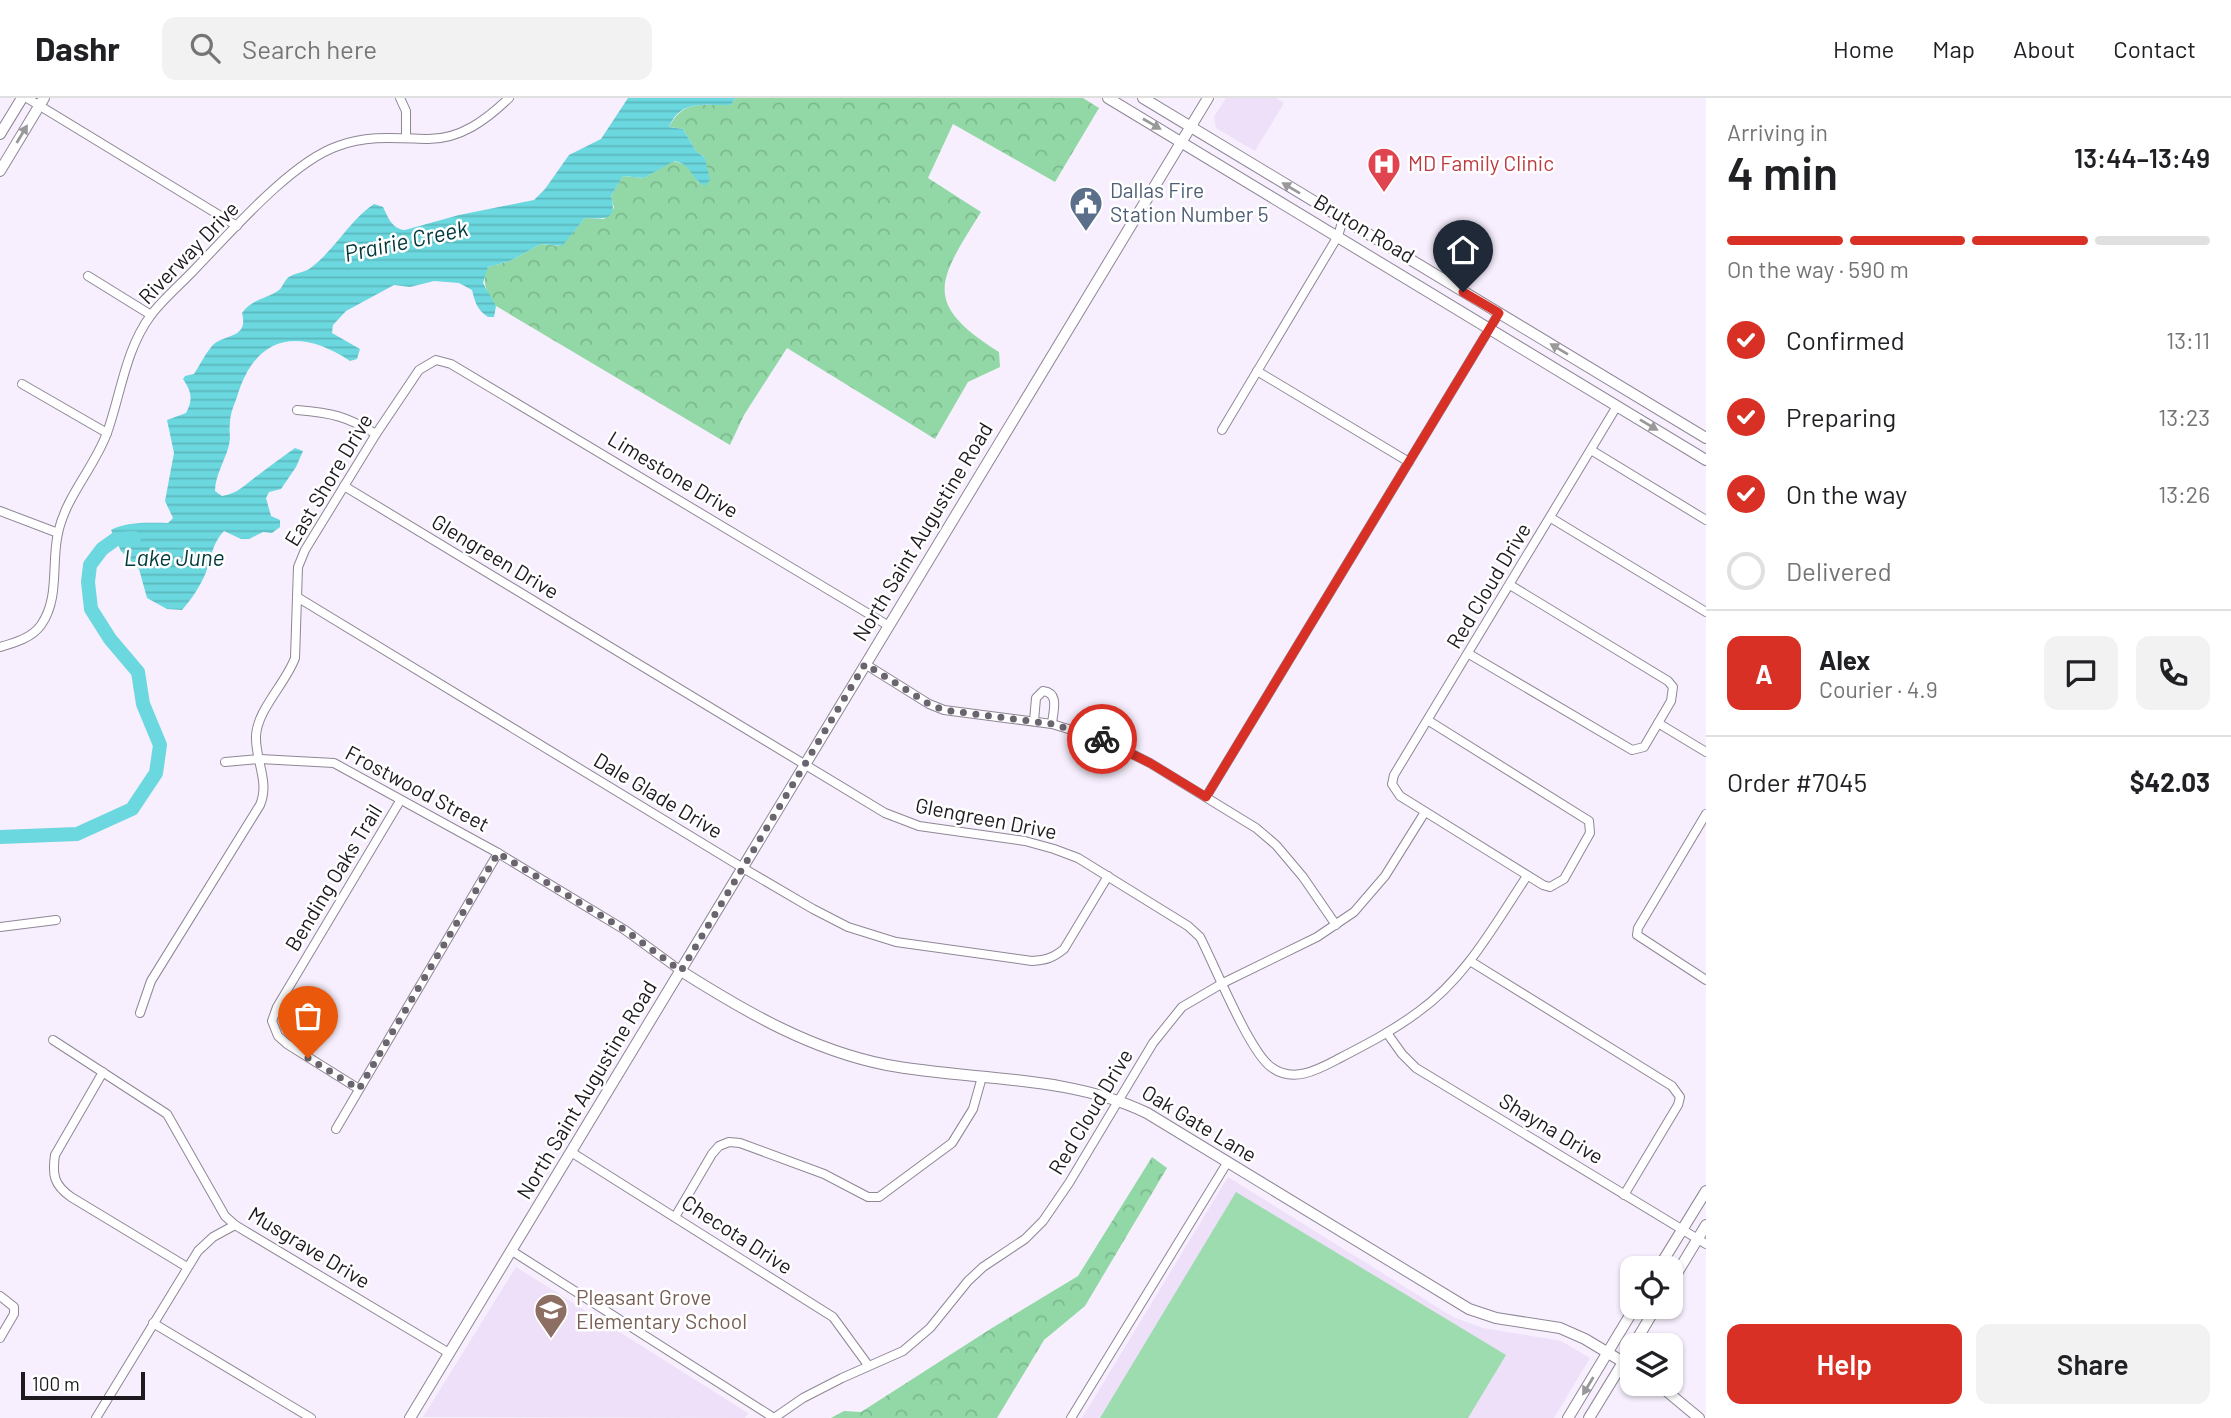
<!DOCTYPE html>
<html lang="en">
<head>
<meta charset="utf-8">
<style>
  body { margin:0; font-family:Barlow,sans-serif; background:#f2f2f2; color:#202124; height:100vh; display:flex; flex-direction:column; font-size:26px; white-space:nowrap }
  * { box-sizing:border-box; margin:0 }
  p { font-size:23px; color:#757577 }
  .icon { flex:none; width:38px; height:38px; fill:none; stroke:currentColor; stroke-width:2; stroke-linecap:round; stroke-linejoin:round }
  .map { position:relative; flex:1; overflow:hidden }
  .details { display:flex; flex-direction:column; background:#fff; width:525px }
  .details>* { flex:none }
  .buttons { position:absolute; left:1620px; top:1158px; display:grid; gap:14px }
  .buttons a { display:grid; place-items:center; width:63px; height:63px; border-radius:14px; background:#fff; box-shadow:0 2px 5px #0004; font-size:35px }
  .scale { position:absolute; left:21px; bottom:18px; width:124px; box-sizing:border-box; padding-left:7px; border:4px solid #1d191f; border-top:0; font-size:19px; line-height:24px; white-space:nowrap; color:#1d191f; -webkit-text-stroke:5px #fff; paint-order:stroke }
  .pin { position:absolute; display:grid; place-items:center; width:60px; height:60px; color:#fff; margin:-72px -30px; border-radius:50% 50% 50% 0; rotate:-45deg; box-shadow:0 0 7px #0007 }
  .pin .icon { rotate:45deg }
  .courier { position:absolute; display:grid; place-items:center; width:70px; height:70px; margin:-35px; border:5px solid #d93025; border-radius:50%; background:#fff; color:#222; box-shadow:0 2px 9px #0007 }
  .headline em { font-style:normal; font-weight:600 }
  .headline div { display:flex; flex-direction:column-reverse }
  .headline { display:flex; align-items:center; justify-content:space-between; height:119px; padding:0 21px }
  h1 { font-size:46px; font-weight:600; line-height:52px }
  .bar { display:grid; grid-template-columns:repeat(4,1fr); gap:10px 7px; align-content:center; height:84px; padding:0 21px }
  .bar i { height:9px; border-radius:5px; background:#e0e0e0 }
  .bar .active { background:#d93025 }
  .bar p { grid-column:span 4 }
  .line { display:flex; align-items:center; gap:18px; padding:0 21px; border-top:2px solid #e0e0e0 }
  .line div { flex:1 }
  .round { display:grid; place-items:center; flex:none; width:74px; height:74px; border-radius:14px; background:#f2f2f2 }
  ol { padding:0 21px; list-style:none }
  li { display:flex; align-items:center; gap:21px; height:77px }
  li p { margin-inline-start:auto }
  li .icon { padding:7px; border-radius:50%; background:#d93025; color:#fff; stroke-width:4 }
  li:last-child { color:#757577 }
  li i { width:38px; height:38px; border:4px solid #e0e0e0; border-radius:50% }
  .button { display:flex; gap:14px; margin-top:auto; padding:14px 21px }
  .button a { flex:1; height:80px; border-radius:14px; background:#d93025; color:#fff; font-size:28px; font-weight:600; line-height:80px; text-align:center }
  .button a+a { background:#f2f2f2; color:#202124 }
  header { display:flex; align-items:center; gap:42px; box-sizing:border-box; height:98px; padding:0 35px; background:#fff; border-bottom:2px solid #e0e0e0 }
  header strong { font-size:33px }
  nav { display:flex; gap:38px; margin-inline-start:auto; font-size:24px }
  .search { width:490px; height:63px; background:#f2f2f2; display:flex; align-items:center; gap:18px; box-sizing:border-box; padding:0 24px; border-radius:14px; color:#757577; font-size:26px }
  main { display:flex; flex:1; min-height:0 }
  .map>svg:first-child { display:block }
</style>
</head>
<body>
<header>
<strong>Dashr</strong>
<div class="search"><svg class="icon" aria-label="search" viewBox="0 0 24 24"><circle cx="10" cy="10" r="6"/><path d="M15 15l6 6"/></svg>Search here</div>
<nav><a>Home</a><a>Map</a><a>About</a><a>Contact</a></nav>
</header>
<main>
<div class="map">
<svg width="1706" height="1320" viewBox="0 0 1706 1320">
  <defs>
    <pattern id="forest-crowns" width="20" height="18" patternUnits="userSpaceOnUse" patternTransform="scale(1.75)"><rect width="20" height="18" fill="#92d8a6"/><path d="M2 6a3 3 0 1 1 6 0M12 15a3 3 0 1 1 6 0" fill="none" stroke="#7db98e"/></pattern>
    <pattern id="water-rules" width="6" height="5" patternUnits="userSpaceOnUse" patternTransform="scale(1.75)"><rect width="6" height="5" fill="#6bd7de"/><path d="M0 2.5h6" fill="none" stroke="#5cb8be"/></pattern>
  </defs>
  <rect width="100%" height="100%" fill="#f7effd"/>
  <!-- built -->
  <g fill="#ede0f8">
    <polygon points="1226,0 1276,0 1284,5 1255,53 1216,30 1214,19"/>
    <polygon points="1228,1079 1453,1219 1483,1230 1561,1243 1590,1260 1554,1320 1082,1320"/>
    <polygon points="516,1169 748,1315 745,1320 423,1319"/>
  </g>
  <!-- forest -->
  <g fill="url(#forest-crowns)">
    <path d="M735,0h348l16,10 -44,74 -102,-58 -25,54 53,34c-43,69 -60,91 18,140l1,15 -32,15 -33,57 -148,-91 -43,67 -14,30 -234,-139c-8,-13 -16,-23 -8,-39l22,-6 31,-17 20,2 24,-28 19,1 10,-11 -3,-12 12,-20 21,2 29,-17 14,4 12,18 6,-25 -9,-7 -13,-22 -14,-2c15,-29 35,-21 62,-22z"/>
    <polygon points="1152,1059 1167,1070 1085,1208 1044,1242 997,1320 831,1320 844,1313 861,1314 992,1230 1078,1178"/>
  </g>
  <!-- green -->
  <polygon fill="#9cdcae" points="1236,1094 1506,1257 1468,1320 1100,1320"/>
  <!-- water -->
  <path fill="url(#water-rules)" d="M628,0h107l-4,7c-25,1 -50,-7 -62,22l14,2 13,22 9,7 5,22 -5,6c-15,-7 -12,-22 -31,-25l-30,17 -21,-2 -12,20c7,25 -6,23 -26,22l-23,28 -21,-2 -31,17 -22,6 -5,16 13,23 -2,11h-6c-11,-7 -13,-15 -16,-27l-13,-7 -25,-2 -24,6 -16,-2 -48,26 -13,14 -1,8 28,16 -3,10 -7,2c-51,-34 -95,-26 -113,36 -3,8 -7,17 -7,26 -1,5 0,11 0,16 -2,18 -15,34 -15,52l7,5c17,-3 22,-11 35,-20 12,-9 25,-19 38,-28l8,3 -7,16 -15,22 -12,3 -3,6 5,18 9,4v7l-8,6 -9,-1 -14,7h-8l-17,-8c-11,12 -11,20 -16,35 -4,15 -16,33 -26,44l-15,-1 -20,-11 -8,-29 -18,-18 -10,-21c17,-9 39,-7 57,-7l5,-5 -8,-17 9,-48 -7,-33 19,-7c7,-13 6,-21 -3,-34l2,-3 9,-2c6,-9 11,-20 18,-28 12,-13 37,-6 30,-33 9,-14 25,-14 37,-23 4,-3 5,-10 10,-13 7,-5 17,-4 24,-11 23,-18 37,-46 61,-62l9,3c5,10 9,22 22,23l54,-15 75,-15 11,-11 24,-34 32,-16z"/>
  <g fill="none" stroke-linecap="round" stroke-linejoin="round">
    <!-- river -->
    <polyline stroke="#6bd7de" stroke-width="14" points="0,739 77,736 132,711 156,675 160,647 143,606 138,574 110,541 91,511 88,484 90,467 102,451 116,441 134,440"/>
    <defs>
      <g id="street">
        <polyline points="27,0 237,128"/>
        <polyline points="400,0 406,13 406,39"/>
        <polyline points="88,178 151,217"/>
        <polyline points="1257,273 1409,364"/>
        <polyline points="22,286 107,335"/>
        <path d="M297,312c35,3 49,6 79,24"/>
        <polyline points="1222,332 1338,138 1343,121"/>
        <polyline points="1591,352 1706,422"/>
        <path d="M344,388l541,327 34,13 106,15 29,8 24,9 110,68 12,11c15,29 49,114 71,130 23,17 48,2 69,-9 27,-14 54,-28 78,-46 48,-34 77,-88 109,-136"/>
        <polyline points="0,413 58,435"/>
        <polyline points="1551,420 1706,514"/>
        <path d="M297,499l446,271 70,41 35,18 48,15 136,19c14,-1 21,-3 32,-12l44,-73"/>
        <path d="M0,549c14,-4 32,-9 41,-22 19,-27 10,-62 17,-92 8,-37 36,-65 49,-100 14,-39 18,-83 44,-118 12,-16 30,-31 44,-46 35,-36 96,-107 143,-123 29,-11 58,-8 88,-7 34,1 60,-19 83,-41"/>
        <polyline points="1469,556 1632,652 1644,649 1671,603 1673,589 1668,583 1510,487"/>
        <polyline points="865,566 929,606 944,612 1052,626 1104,642 1150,665 1256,730 1276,747 1303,779 1336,827"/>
        <path d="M1034,623l2,-23 7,-7c17,2 10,20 9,33"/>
        <polyline points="1429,623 1589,723 1590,735 1564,781 1550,789 1543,787 1400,698 1392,686 1394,677 1617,308"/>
        <polyline points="1658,625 1706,654"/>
        <polyline points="225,664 260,661 334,665 498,755 625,832 681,873"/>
        <polyline points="1206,699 1499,215"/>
        <polyline points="1706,716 1638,830 1637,837 1706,882"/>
        <polyline points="0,829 56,822"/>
        <polyline points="1470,863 1672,988 1680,999 1678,1007 1624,1097"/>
        <path d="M140,915l11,-32 109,-176c10,-23 -5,-45 -4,-69 1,-26 30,-53 39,-78l3,-91 7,-17 71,-116 43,-64 17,-10 15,4 438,262"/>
        <polyline points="1387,935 1402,956 1416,970 1706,1146"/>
        <polyline points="53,942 167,1016 225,1118 235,1127 449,1255"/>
        <path d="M103,974l-48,83c-3,20 -1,30 16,42l116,70"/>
        <polyline points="359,991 287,946 278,938 272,923 277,909 400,703"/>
        <polyline points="336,1031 498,755"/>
        <polyline points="571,1054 833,1219 868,1267"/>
        <polyline points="675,1119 712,1056 719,1048 729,1044 740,1045 824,1076 868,1099 879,1099 952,1045 973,1011 982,979"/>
        <polyline points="512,1153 774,1320"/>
        <polyline points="0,1198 14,1209 14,1216 0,1240"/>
        <polyline points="153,1225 311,1320"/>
        <polyline points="96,1320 198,1153 213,1139 235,1127"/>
        <polyline points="774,1320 803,1300 842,1280 903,1253 930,1230 968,1183 983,1169 1025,1141 1043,1123 1069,1085 1153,945 1182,909 1223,885 1317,839 1354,814 1385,778 1425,714"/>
        <polyline points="1071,1320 1227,1065"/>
      </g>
      <g id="secondary">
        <polyline points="1108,0 1706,362"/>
        <polyline points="1143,0 1706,340"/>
        <polyline points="0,36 22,0"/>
        <polyline points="0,73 44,0"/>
        <path d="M681,873c65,41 130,79 206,94 86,16 180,9 260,48l322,196 27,9 64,10 25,11 48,29"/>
        <polyline points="1658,1171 1706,1093"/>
        <polyline points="1671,1185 1706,1127"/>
        <polyline points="1633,1248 1656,1209"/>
        <polyline points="1658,1286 1699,1320"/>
        <polyline points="410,1320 1208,0"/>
        <polyline points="1568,1320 1635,1209"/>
        <polyline points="1589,1320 1633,1248"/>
      </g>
    </defs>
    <!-- street casing -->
    <use href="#street" stroke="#8f8696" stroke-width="10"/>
    <!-- secondary casing -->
    <use href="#secondary" stroke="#8f8696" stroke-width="12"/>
    <!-- street -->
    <use href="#street" stroke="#fff" stroke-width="8"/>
    <!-- secondary -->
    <use href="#secondary" stroke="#fff" stroke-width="10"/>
  </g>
  <!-- one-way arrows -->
  <defs><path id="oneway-solid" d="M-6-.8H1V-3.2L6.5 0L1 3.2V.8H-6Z" transform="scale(1.75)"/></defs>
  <g fill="#99989a">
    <use href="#oneway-solid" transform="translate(1152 26) rotate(30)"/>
    <use href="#oneway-solid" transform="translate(22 36) rotate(-59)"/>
    <use href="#oneway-solid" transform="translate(1291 90) rotate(-149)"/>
    <use href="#oneway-solid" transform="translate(1559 251) rotate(-149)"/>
    <use href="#oneway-solid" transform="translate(1649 327) rotate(31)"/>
    <use href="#oneway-solid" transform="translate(1588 1288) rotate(121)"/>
  </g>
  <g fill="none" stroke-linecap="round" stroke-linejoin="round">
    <!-- done -->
    <polyline stroke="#69646d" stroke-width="7" stroke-dasharray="0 12.6" points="308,960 359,991 498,755 625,832 681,873 865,566 929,606 944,612 1052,626 1102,641"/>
    <!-- route -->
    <polyline stroke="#d93025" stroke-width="9" points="1102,641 1150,665 1206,699 1499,215 1463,194"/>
  </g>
  <!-- icons -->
  <defs>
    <symbol id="hospital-pin" viewBox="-11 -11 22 30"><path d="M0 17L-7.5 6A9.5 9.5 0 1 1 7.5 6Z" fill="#e0444e" stroke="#fff"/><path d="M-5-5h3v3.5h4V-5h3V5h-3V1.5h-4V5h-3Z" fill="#fff"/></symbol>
    <symbol id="civic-pin" viewBox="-11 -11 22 30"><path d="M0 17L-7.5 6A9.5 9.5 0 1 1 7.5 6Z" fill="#5c6f8a" stroke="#fff"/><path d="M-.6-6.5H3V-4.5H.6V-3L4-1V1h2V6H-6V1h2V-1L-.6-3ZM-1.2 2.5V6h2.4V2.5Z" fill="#fff"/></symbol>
    <symbol id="school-pin" viewBox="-11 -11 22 30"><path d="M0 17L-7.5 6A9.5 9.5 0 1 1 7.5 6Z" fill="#8d6e63" stroke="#fff"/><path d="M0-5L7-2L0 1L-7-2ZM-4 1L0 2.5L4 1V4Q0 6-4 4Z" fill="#fff"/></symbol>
  </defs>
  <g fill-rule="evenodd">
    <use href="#hospital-pin" x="1365" y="47" width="38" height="52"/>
    <use href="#civic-pin" x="1067" y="86" width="38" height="52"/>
    <use href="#school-pin" x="532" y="1193" width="38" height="52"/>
  </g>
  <g text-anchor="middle" stroke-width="5" stroke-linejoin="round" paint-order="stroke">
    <!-- health labels -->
    <g font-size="21" fill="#be3a42" stroke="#fff" text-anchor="start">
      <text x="1408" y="73">MD Family Clinic</text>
    </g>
    <!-- service labels -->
    <g font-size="21" fill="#4e5e75" stroke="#fff" text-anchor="start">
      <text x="1110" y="100">Dallas Fire<tspan x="1110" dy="24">Station Number 5</tspan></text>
    </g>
    <!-- street labels -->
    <g font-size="21" fill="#1d191f" stroke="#fff">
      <text transform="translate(1364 131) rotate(31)" y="7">Bruton Road</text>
      <text transform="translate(189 155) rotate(-46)" y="7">Riverway Drive</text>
      <text transform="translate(673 377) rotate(31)" y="7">Limestone Drive</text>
      <text transform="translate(329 382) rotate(-59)" y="7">East Shore Drive</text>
      <text transform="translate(923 434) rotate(-59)" y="7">North Saint Augustine Road</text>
      <text transform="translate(495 459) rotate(31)" y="7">Glengreen Drive</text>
      <text transform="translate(1489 488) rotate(-59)" y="7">Red Cloud Drive</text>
      <text transform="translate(417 691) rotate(28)" y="7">Frostwood Street</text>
      <text transform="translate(658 698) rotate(31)" y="7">Dale Glade Drive</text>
      <text transform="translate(986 721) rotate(11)" y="7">Glengreen Drive</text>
      <text transform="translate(334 780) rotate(-59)" y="7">Bending Oaks Trail</text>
      <text transform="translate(587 992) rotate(-59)" y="7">North Saint Augustine Road</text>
      <text transform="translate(1091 1014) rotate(-59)" y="7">Red Cloud Drive</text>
      <text transform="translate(1199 1026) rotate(31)" y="7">Oak Gate Lane</text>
      <text transform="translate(1551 1031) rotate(31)" y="7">Shayna Drive</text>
      <text transform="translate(737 1137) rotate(33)" y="7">Checota Drive</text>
      <text transform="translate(309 1150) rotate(31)" y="7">Musgrave Drive</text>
    </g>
    <!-- education labels -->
    <g font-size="21" fill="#785e54" stroke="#fff" text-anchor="start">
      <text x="576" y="1207">Pleasant Grove<tspan x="576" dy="24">Elementary School</tspan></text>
    </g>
    <!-- water labels -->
    <g font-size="23" font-style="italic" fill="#01383b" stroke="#fff">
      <text transform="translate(406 143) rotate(-12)" y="8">Prairie Creek</text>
      <text x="174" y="468">Lake June</text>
    </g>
  </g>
</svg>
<div class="buttons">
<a><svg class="icon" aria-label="locate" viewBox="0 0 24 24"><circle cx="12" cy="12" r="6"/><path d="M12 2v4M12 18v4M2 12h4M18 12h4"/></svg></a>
<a><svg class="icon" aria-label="layers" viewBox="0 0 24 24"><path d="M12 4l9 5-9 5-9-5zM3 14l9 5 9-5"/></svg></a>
</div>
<div class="scale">100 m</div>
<div class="pin" style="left:308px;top:960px;background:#ea580c"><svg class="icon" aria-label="bag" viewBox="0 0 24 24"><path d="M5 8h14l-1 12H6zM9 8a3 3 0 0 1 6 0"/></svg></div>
<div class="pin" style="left:1463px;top:194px;background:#1f2937"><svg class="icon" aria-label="home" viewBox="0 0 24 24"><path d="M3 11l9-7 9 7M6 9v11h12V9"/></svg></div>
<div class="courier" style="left:1102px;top:641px"><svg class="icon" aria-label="bike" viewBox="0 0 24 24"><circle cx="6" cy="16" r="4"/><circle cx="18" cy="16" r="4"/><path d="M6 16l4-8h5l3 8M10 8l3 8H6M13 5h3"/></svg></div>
</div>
<section class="details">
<div class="headline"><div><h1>4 min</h1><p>Arriving in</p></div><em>13:44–13:49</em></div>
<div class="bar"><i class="active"></i><i class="active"></i><i class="active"></i><i></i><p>On the way · 590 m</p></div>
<ol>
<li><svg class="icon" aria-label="check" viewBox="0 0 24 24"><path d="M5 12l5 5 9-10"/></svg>Confirmed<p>13:11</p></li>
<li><svg class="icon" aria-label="check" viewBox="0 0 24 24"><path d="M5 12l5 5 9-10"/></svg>Preparing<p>13:23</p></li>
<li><svg class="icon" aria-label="check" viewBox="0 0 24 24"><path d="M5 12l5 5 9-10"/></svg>On the way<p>13:26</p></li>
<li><i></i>Delivered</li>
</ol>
<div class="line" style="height:126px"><b class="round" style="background:#d93025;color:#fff">A</b><div><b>Alex</b><p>Courier · 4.9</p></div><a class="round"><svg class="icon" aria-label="chat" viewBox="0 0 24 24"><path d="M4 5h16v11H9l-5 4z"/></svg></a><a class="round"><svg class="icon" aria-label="phone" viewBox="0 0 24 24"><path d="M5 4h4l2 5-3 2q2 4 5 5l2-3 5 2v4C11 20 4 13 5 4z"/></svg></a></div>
<div class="line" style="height:91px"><div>Order #7045</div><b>$42.03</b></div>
<div class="button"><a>Help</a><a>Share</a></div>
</section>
</main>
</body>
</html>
